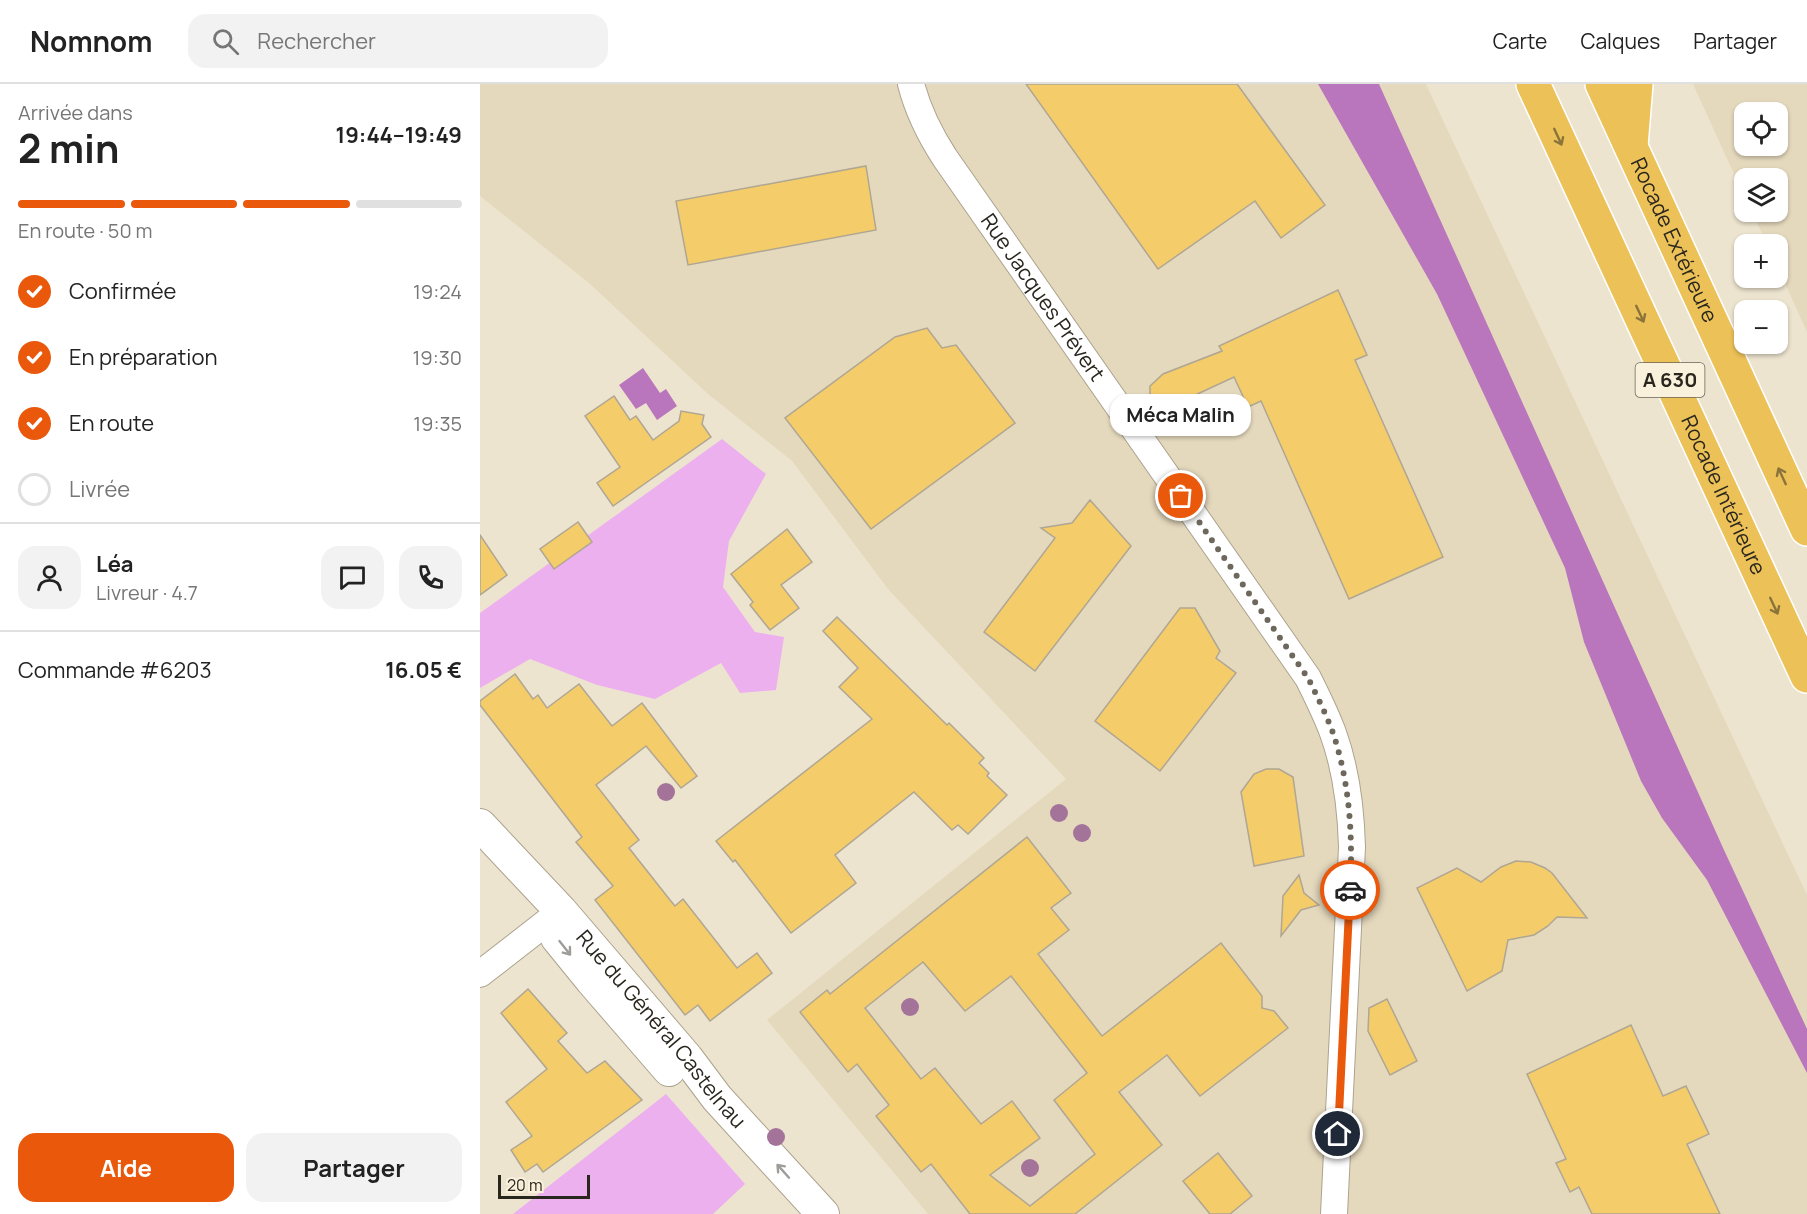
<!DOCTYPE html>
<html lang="fr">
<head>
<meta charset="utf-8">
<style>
  body { margin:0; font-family:Manrope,sans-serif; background:#f2f2f2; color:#222; height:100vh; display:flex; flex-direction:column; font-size:22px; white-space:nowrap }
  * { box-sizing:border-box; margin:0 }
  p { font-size:20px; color:#767676 }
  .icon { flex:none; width:33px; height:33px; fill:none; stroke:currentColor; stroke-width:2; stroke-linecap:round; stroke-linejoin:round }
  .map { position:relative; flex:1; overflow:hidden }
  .side { display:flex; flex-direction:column; background:#fff; width:480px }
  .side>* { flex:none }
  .controls { position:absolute; left:1254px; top:18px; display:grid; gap:12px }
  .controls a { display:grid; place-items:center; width:54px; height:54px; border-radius:12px; background:#fff; box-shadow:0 2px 4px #0004; font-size:30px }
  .scale { position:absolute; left:18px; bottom:15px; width:92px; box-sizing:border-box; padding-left:6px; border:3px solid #29261e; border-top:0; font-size:16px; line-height:21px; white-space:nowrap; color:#29261e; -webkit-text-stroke:4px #faf1dc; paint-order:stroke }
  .pin { position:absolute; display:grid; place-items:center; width:51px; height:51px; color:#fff; margin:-26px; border:3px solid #fff; border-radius:50%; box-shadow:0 2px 6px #0007 }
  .courier { position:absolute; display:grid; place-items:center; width:60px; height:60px; margin:-30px; border:4px solid #ea580c; border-radius:50%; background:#fff; color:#222; box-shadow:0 2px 8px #0007 }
  .bubble { position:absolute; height:42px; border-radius:18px; background:#fff; box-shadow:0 2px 4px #0004; font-size:20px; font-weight:700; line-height:42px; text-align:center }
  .summary em { font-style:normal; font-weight:700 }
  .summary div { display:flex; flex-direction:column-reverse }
  .summary { display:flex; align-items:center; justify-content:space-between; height:102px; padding:0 18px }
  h1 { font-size:39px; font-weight:700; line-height:45px }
  .bar { display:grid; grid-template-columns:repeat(4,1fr); gap:9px 6px; align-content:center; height:72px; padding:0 18px }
  .bar i { height:8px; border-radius:4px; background:#e0e0e0 }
  .bar .active { background:#ea580c }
  .bar p { grid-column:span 4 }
  .line { display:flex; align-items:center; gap:15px; padding:0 18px; border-top:2px solid #e0e0e0 }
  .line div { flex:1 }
  .round { display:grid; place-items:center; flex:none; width:63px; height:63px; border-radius:18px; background:#f2f2f2 }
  ol { padding:0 18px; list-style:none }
  li { display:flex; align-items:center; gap:18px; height:66px }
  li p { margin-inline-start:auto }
  li .icon { padding:6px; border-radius:50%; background:#ea580c; color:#fff; stroke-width:4 }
  li:last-child { color:#767676 }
  li i { width:33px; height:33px; border:3px solid #e0e0e0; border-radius:50% }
  .button { display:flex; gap:12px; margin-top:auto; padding:12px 18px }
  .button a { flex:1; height:69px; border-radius:18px; background:#ea580c; color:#fff; font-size:24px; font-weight:700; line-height:69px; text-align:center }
  .button a+a { background:#f2f2f2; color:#222 }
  header { display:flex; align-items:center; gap:36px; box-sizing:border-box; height:84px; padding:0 30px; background:#fff; border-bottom:2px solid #e0e0e0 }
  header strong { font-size:28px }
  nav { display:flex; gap:33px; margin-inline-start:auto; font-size:21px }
  .search { width:420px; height:54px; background:#f2f2f2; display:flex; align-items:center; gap:15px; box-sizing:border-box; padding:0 21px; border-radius:18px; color:#767676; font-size:22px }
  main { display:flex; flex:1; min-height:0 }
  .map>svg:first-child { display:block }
</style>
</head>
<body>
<header>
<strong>Nomnom</strong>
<div class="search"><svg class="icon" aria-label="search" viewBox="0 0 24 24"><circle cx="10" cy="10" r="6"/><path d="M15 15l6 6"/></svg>Rechercher</div>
<nav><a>Carte</a><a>Calques</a><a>Partager</a></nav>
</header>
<main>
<section class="side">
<div class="summary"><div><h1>2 min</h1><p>Arrivée dans</p></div><em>19:44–19:49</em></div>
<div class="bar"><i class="active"></i><i class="active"></i><i class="active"></i><i></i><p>En route · 50 m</p></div>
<ol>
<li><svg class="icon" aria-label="check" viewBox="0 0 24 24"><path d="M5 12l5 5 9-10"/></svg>Confirmée<p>19:24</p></li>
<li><svg class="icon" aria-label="check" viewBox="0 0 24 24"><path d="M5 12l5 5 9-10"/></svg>En préparation<p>19:30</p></li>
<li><svg class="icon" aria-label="check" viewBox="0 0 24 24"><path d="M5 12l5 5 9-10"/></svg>En route<p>19:35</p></li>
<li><i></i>Livrée</li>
</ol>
<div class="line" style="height:108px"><a class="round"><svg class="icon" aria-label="person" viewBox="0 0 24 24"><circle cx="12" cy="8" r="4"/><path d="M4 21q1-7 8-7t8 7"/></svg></a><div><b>Léa</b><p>Livreur · 4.7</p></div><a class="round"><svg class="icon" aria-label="chat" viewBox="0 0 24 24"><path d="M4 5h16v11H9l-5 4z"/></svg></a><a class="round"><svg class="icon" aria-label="phone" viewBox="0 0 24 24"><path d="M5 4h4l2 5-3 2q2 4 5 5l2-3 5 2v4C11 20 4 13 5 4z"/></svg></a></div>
<div class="line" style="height:78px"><div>Commande #6203</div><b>16.05 €</b></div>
<div class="button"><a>Aide</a><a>Partager</a></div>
</section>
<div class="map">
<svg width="1327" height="1130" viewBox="0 0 1327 1130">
  <rect width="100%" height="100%" fill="#ede4cf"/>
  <!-- built -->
  <g fill="#e5d9bd" fill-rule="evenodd">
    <polygon points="0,0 946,0 1327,811 1327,1130 448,1130 287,936 586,695 408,505 312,377 228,310 109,199 0,112"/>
    <path d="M1213,0h114v248l-29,-64v-24h-11l-15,-32h26v-34h-34v18zM1264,28h34v34h-34z"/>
  </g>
  <!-- green -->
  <g fill="#edb0ef">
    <polygon points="242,355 286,390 249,457 243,503 275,548 304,553 296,606 260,609 241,579 175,615 117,601 50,575 0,604 0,529"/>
    <polygon points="186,1010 265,1100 233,1130 33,1130"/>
  </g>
  <!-- water -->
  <g fill="#b976bc">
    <polygon points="838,0 899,0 1244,766 1327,945 1327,989 1227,796 1182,734 1161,697 1104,558 1085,484 957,210"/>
    <polygon points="163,284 180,309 186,305 197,322 177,336 166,319 156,325 139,301"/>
  </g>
  <!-- building -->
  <g fill="#f4cc6a" stroke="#afa693" stroke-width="1.5" fill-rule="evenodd">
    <polygon points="546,0 757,0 845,121 801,154 775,117 678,185"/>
    <polygon points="386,82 396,146 208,181 196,117"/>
    <polygon points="858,206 887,271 875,276 963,473 869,515 781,317 768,323 754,293 670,332 670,302 683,290 742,267 739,262"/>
    <polygon points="447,244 462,264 476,261 535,339 391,445 305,334 415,253"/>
    <polygon points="134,312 150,336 156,332 173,356 199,337 201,327 224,331 222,340 231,353 133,422 117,399 140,383 105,332"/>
    <polygon points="610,416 651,462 555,587 504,548 575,454 561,444 592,439"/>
    <polygon points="98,438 112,458 74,485 60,465"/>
    <polygon points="307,445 332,478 301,501 319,524 290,546 270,521 273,518 251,490"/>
    <polygon points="0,451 27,491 0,511"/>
    <polygon points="700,524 715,524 740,567 736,574 756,589 680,687 615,637"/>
    <polygon points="357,533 467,641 469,639 504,674 499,679 509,689 507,692 527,711 488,750 478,741 472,746 434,708 355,771 376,799 311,849 255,776 253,778 236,757 392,635 359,603 378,584 343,547"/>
    <polygon points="35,590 53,615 58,611 67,624 99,600 132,642 162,619 217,692 201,704 166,662 116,701 159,756 149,764 190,816 195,822 203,815 257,884 277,869 292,889 230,937 218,921 205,931 115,816 133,802 96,758 102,753 0,621 0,617"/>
    <polygon points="786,685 799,685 813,693 824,772 774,782 761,708 774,690"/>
    <path d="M547,753l44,56 -20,15 18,22 -31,24 64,82 119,-93 41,53v12l12,3 14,17 -88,68 -33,-41 -48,37 43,53 -87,69h-105l-39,-50 -10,8 -45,-56 13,-11 -32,-41 -9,8 -48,-60 27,-22 3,4zM443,878l42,49 46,-35 76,97 -33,27 41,54 -65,52 -40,-31 50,-37 -28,-37 -31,23 -46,-56 -14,11 -56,-71z"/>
    <polygon points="1036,777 1051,778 1065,784 1072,789 1107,834 1077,833 1068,842 1054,851 1028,856 1022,887 987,907 937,804 977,784 1001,798 1021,783"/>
    <polygon points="819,791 824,809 839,821 821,826 801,852 803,812"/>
    <polygon points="48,905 87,949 78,957 107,989 125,977 162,1016 63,1088 57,1080 45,1088 31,1066 52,1052 26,1018 67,985 21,929"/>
    <polygon points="907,915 937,977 910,991 888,947 889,924"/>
    <polygon points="1151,941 1183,1012 1206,1002 1229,1050 1207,1060 1240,1130 1112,1130 1099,1103 1090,1108 1076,1079 1086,1075 1047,990"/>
    <polygon points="738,1069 772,1112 750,1130 730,1130 703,1097"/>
  </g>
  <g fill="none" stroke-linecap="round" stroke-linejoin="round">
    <defs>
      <g id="minor">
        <path id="s1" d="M431,0c7,27 19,51 34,74l363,520c9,18 18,36 25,55 13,36 18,76 19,114l-18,367"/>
        <polyline points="0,890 81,827"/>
      </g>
      <g id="tertiary">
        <path id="s2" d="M0,741l81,86 126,147 30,40 106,116"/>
        <polyline points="77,854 112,897 189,986"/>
      </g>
      <g id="motorway">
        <path id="s3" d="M1053,0l274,592"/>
        <path id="s4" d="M1122,0l205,445"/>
        <polyline points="1151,62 1156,0"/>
      </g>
    </defs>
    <!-- minor casing -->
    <use href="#minor" stroke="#aca38f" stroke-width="28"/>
    <!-- tertiary casing -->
    <use href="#tertiary" stroke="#aca38f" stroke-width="34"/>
    <!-- motorway casing -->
    <use href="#motorway" stroke="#fff" stroke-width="36"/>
    <!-- minor -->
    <use href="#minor" stroke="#fff" stroke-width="26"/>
    <!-- tertiary -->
    <use href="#tertiary" stroke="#fff" stroke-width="32"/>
    <!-- motorway -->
    <use href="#motorway" stroke="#ecc158" stroke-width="33"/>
  </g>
  <!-- trees -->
  <g fill="#a4739a">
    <circle cx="186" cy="708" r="9"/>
    <circle cx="579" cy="729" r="9"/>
    <circle cx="602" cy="749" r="9"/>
    <circle cx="430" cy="923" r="9"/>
    <circle cx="296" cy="1053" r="9"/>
    <circle cx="550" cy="1084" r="9"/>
  </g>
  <!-- one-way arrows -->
  <defs><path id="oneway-shaft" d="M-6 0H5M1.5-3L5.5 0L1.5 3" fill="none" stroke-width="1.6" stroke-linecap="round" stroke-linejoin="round" transform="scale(1.5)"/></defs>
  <g stroke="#8a743b">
    <use href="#oneway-shaft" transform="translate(1078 53) rotate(65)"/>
    <use href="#oneway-shaft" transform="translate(1160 230) rotate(65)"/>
    <use href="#oneway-shaft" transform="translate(1302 392) rotate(-115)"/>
    <use href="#oneway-shaft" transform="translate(1294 522) rotate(65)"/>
  </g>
  <g stroke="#9f9d9a">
    <use href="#oneway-shaft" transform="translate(85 864) rotate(52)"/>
    <use href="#oneway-shaft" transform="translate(303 1087) rotate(-132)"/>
  </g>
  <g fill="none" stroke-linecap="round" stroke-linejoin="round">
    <!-- done -->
    <path stroke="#6e685c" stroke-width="6" stroke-dasharray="0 10.8" d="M701,412l127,182c9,18 18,36 25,55 17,51 20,104 17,157"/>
    <!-- route -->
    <polyline stroke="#ea580c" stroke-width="8" points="858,1050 870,806"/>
  </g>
  <g text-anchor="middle" stroke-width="4.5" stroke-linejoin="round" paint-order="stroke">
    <!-- shield labels -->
    <rect fill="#faf1dc" stroke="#686357" stroke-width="1.5" x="1155.5" y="279" width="69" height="34" rx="4.5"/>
    <g font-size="20" font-weight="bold" fill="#29261e">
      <text x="1190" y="303">A 630</text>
    </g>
    <!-- street labels -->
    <g font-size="21" fill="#29261e" stroke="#faf1dc">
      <text dy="7" stroke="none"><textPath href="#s4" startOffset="172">Rocade Extérieure</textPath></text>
      <text dy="7" stroke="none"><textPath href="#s1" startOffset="252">Rue Jacques Prévert</textPath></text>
      <text dy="7" stroke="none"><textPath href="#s3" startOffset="453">Rocade Intérieure</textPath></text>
      <text dy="7" stroke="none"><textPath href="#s2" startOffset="273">Rue du Général Castelnau</textPath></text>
    </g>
  </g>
</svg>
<div class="controls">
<a><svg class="icon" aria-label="locate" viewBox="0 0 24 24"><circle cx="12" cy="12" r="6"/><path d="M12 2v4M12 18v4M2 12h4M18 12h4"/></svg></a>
<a><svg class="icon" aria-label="layers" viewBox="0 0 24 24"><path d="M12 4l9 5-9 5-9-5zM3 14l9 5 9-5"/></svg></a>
<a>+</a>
<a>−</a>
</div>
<div class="scale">20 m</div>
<div class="pin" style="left:701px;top:412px;background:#ea580c"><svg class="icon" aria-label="bag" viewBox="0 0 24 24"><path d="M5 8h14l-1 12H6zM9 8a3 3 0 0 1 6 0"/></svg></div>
<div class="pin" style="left:858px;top:1050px;background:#1f2937"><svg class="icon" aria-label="home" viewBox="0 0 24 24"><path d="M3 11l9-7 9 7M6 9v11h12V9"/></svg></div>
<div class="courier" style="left:870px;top:806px"><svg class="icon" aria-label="car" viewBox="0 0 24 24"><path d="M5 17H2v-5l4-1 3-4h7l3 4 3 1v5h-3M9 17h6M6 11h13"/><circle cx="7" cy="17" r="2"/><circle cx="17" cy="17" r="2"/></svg></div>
<div class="bubble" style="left:630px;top:310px;width:141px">Méca Malin</div>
</div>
</main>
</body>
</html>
